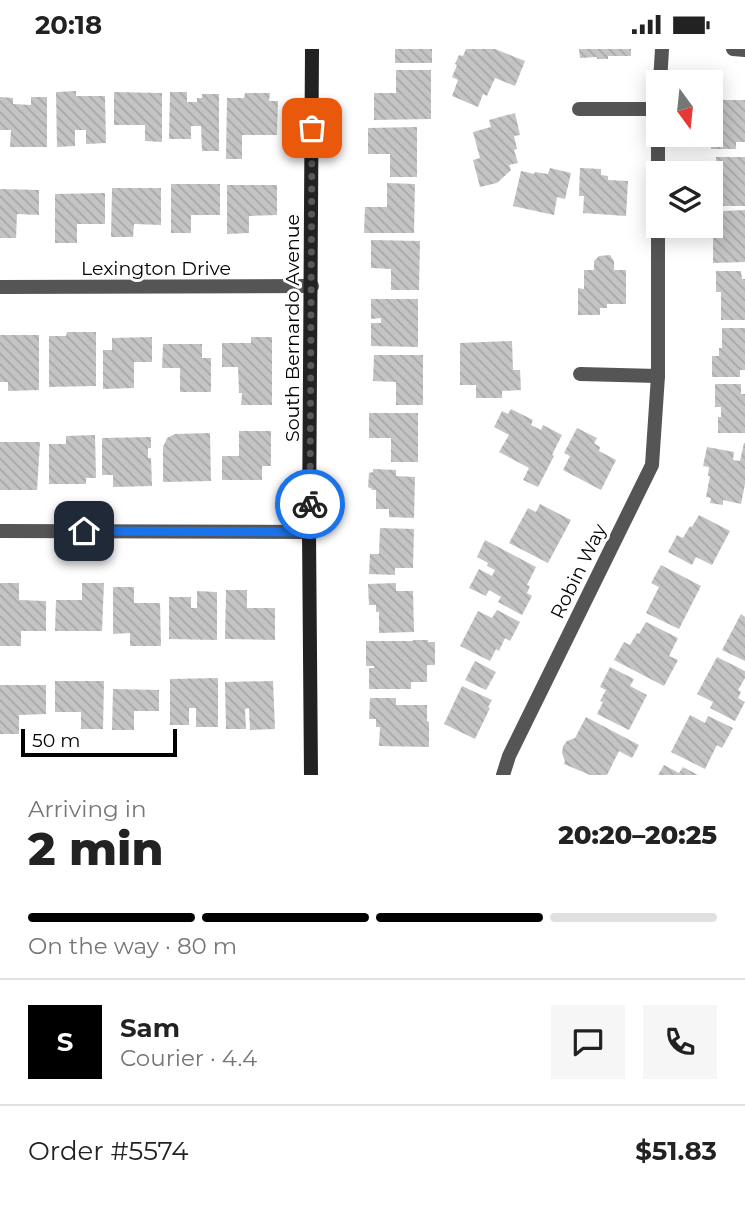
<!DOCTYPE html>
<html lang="en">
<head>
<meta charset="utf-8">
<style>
  body { margin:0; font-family:Montserrat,sans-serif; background:#f6f6f6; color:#222; height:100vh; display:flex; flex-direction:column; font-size:26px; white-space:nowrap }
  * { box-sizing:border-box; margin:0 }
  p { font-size:23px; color:#767676 }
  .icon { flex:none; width:38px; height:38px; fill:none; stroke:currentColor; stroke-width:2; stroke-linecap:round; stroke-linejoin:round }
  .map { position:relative; height:726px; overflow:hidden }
  .panel { display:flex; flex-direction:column; background:#fff; flex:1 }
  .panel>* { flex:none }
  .needle { width:46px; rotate:165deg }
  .buttons { position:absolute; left:646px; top:21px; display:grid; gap:14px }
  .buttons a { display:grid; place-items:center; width:77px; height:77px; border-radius:0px; background:#fff; box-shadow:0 4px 18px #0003; font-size:35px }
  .scale { position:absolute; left:21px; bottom:18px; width:156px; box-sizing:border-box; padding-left:7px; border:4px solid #000; border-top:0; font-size:19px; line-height:24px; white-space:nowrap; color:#000; -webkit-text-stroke:5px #fff; paint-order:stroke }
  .pin { position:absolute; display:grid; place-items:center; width:60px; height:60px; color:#fff; margin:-30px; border-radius:14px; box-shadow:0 4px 10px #0006 }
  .courier { position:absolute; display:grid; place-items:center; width:70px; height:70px; margin:-35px; border:5px solid #1a73e8; border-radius:50%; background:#fff; color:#222; box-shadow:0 2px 9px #0007 }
  .summary em { font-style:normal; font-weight:800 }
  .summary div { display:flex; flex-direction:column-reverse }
  .summary { display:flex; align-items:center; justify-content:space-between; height:119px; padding:0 28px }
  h1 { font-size:46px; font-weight:800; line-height:52px }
  .bar { display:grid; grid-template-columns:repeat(4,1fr); gap:10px 7px; align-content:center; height:84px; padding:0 28px }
  .bar i { height:9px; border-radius:5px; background:#e0e0e0 }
  .bar .selected { background:#000 }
  .bar p { grid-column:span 4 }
  .line { display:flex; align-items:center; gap:18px; padding:0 28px; border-top:2px solid #e0e0e0 }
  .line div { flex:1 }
  .round { display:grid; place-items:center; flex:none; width:74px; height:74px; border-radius:0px; background:#f6f6f6 }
  .status { display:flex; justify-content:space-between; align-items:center; height:49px; padding:0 35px; background:#fff; direction:ltr }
  .status svg { height:19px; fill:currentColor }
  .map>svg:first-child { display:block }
</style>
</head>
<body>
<div class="status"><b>20:18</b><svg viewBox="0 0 49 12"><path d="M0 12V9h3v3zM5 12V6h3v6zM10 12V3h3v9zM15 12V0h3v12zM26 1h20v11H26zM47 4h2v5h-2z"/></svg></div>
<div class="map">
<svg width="745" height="726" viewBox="0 0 745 726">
  <defs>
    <pattern id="building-back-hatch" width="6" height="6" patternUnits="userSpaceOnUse" patternTransform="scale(1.75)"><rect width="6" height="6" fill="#c4c4c4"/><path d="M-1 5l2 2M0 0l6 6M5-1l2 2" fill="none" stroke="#a7a7a7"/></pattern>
  </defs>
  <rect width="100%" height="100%" fill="#fff"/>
  <!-- building -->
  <g fill="url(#building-back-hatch)">
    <rect x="395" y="0" width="37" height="14"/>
    <polygon points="466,0 495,0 525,12 515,37 495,29 487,47 483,45 478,58 452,47 458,31 452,28 457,16 455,15 459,6 463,7"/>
    <polygon points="579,0 631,0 631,7 608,7 608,10 597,10 597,8 580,9"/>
    <polygon points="396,21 431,21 431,70 374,71 374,44 396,44"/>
    <polygon points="76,42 76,47 105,47 106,94 86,95 86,81 75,81 75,97 57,98 56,43"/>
    <polygon points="114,43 162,44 162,93 145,92 145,76 114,76"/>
    <polygon points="170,43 187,43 187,53 197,53 197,49 202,49 202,45 219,45 219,102 202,102 201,77 191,77 191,90 169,90"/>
    <polygon points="245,44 270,44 269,52 278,52 277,86 242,86 242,110 226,110 227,49 244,49"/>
    <polygon points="0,48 13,49 13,55 31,56 31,48 47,48 47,98 10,98 11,81 0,81"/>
    <polygon points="717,51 745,51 745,93 736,93 736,100 711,100 711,80 717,80"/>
    <polygon points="515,64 520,86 514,87 517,100 514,101 518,114 509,116 511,121 497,134 480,138 473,111 480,109 473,83 491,78 489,71"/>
    <polygon points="417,78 417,128 390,128 390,105 368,105 368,79"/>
    <rect x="716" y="108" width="29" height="49"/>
    <polygon points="550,119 571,124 565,150 557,148 554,166 513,157 521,122 534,125 535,123 548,125"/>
    <polygon points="580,119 601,120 601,126 608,127 608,131 628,132 626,167 583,164 584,147 579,147"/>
    <polygon points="387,134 415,135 414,184 364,184 365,158 387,158"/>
    <polygon points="171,135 220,135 220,166 191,166 191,184 171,184"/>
    <polygon points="227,136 277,136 277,166 249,167 249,184 227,185"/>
    <polygon points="112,139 161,139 161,176 134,175 133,188 111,188"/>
    <polygon points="0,140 39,141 39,166 17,165 16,189 0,189"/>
    <polygon points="105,144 105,175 77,175 77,194 55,194 55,145"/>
    <polygon points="745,161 745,213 713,214 713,169 718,164 724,162"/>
    <polygon points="371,191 420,192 419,241 391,241 391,220 371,219"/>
    <polygon points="610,206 614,212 614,221 626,221 626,255 607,255 607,259 600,259 600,266 578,266 578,239 584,240 584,221 594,221 594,212 599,207"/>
    <polygon points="716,222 741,222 742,230 745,230 745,271 721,271 721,243 716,243"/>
    <polygon points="371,250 418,250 418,298 371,297 371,274 381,274 381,269 371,270"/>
    <polygon points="722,279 745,279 745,321 740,321 740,328 712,328 712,307 719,307 719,299 722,299"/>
    <polygon points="67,283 96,283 96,337 49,338 49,287 66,287"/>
    <polygon points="0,286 39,286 39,341 8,342 8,333 0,333"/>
    <polygon points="152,288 152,313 134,313 134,339 103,340 103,301 112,301 112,289"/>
    <polygon points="251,288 272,288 272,356 241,356 242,344 239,344 238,318 222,318 222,294 251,294"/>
    <polygon points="512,292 513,321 520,321 521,341 502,342 502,349 476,349 476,336 460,336 460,294"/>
    <polygon points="163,295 202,295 202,309 211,309 211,343 180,343 180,319 162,319"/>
    <polygon points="374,306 423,306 423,356 396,356 396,333 373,332"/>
    <polygon points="715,335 741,335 741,345 745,345 745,384 718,384 718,368 721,368 721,358 715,358"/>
    <polygon points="511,360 533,371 531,376 541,381 543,376 562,386 552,406 554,407 538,438 523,431 529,419 499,403 509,386 494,378 502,362 508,365"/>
    <polygon points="369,364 418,364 418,413 391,413 391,389 369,389"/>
    <polygon points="577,379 597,389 594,394 600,398 599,402 616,411 601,441 563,421 570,407 564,404"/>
    <polygon points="239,382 271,382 271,417 262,417 262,431 222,431 222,407 239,407"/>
    <polygon points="210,384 211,432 163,433 163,398 167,389 175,385"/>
    <polygon points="95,386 96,429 86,429 86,435 49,435 49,395 66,395 66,387"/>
    <polygon points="151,388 151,399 148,399 148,409 151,409 152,437 113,438 113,426 102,426 102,389"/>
    <polygon points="0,393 40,393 37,441 0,441"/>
    <polygon points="744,394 745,394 745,435 741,455 723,451 723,456 710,454 711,449 706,448 710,427 708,427 709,418 703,417 707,398 734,403 733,411 740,412"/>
    <polygon points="373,420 396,421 396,427 415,428 414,469 389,468 389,460 376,460 376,441 372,441 372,440 368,438 369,424 373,423"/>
    <polygon points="540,455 571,471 548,514 509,494 528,459 536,463"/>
    <polygon points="699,466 730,482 712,516 696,508 692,516 668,503 677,486 683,489 690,477 692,478"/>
    <polygon points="380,479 414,480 413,519 395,519 395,526 369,525 370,505 379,505"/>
    <polygon points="485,491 536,518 527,536 530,537 527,544 532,547 522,566 498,553 501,548 489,541 486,547 469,539 479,520 492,527 495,521 487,517 488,514 477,508"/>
    <polygon points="661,516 701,537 679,580 646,564 659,538 651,534"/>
    <polygon points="0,534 19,534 19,551 46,552 46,582 21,582 21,597 0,597"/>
    <polygon points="82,534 104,534 102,582 55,582 56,551 82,551"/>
    <polygon points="396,534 396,542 413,542 414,583 379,584 379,563 376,563 376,556 369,556 368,535"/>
    <polygon points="113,538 134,538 134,554 160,554 161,597 130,597 130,584 113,585"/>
    <polygon points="226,541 247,541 247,559 275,559 275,591 225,590"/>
    <polygon points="197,542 217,543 217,591 169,590 169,548 191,548 191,559 197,559"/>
    <polygon points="497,561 520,573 510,592 505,589 499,602 496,600 490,612 460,597 478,562 492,569"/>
    <polygon points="741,565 745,568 745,612 722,601"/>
    <polygon points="646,573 678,589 669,607 678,611 664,637 614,611 624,593 630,596 637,584 639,585"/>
    <polygon points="413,591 428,591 428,593 435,593 435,616 427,616 427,633 411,633 411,640 369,640 369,619 374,619 374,617 366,617 366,592 413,592"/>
    <polygon points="717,608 745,622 745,629 738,641 741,643 738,649 745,653 735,672 710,659 713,653 697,645"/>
    <polygon points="475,612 496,623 486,641 465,631"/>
    <polygon points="610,618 634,630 630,637 647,646 629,681 597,665 603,653 600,652 606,641 600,638"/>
    <polygon points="218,629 218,678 196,678 196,659 189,659 189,676 170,676 170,630"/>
    <polygon points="55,632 104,632 103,680 81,680 81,663 55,663"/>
    <polygon points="273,632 275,680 250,681 249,659 245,660 246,680 226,680 225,633"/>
    <polygon points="0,636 46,636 46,665 19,666 19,685 0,685"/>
    <polygon points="462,637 492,651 488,658 490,659 475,690 444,675"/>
    <polygon points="113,640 159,641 159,662 134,662 134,681 112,681"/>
    <polygon points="370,649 396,649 396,656 427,656 427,672 429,673 429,698 379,697 380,678 376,678 376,670 369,670"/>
    <polygon points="690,666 705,674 708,667 733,679 722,699 717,696 705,720 671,703"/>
    <polygon points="586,668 639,696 632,709 619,702 607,726 590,726 564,715 565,712 562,704 563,697 567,692 575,689"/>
    <polygon points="664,716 679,724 683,718 698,726 658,726"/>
  </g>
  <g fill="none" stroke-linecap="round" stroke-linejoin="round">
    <!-- street -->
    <g stroke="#555" stroke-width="14">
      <polyline points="733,0 745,1"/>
      <polyline points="660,33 662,0"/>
      <polyline points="579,60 658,60"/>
      <polyline points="658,124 658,86"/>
      <polyline points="0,238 312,237"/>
      <polyline points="580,325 658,327"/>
      <polyline points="0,482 309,483"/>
      <polyline points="503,726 509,707 652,416 658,327 658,177"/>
    </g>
    <!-- secondary -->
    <polyline stroke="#222" stroke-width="14" points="311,726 309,483 312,0"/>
  </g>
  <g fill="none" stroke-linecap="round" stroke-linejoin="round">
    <!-- done -->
    <polyline stroke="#595959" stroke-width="7" stroke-dasharray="0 12.6" points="310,455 312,79"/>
    <!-- route -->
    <polyline stroke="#1a73e8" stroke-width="9" points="84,482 309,483 310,455"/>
  </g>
  <g text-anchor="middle" stroke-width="6" stroke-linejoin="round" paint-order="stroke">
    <!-- street labels -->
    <g font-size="19" fill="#000" stroke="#fff">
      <text x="156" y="226">Lexington Drive</text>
      <text transform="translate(292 279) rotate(-90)" y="7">South Bernardo Avenue</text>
      <text transform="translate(578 522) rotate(-64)" y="7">Robin Way</text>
    </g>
  </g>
</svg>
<div class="buttons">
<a><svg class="needle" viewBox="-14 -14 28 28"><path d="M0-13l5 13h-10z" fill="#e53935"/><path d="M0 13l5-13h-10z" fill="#767676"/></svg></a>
<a><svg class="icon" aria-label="layers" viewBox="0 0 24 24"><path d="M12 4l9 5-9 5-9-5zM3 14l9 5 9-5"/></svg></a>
</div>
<div class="scale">50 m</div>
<div class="pin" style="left:312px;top:79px;background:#ea580c"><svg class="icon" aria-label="bag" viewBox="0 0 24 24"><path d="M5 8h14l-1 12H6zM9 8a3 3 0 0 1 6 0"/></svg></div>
<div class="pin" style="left:84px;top:482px;background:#1f2937"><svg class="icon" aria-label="home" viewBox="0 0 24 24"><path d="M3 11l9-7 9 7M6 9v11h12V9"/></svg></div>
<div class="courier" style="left:310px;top:455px"><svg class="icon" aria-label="bike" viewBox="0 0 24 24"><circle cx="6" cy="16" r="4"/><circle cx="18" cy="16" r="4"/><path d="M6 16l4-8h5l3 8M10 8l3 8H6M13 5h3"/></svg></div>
</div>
<section class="panel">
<div class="summary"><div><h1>2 min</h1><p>Arriving in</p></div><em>20:20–20:25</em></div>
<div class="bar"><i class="selected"></i><i class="selected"></i><i class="selected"></i><i></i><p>On the way · 80 m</p></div>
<div class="line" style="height:126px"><b class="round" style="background:#000;color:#fff">S</b><div><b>Sam</b><p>Courier · 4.4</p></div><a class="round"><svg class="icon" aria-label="chat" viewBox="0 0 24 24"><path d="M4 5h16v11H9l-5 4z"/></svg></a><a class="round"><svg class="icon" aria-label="phone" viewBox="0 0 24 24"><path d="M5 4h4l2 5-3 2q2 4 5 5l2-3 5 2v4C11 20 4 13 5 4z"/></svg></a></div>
<div class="line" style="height:91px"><div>Order #5574</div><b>$51.83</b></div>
</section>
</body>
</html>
